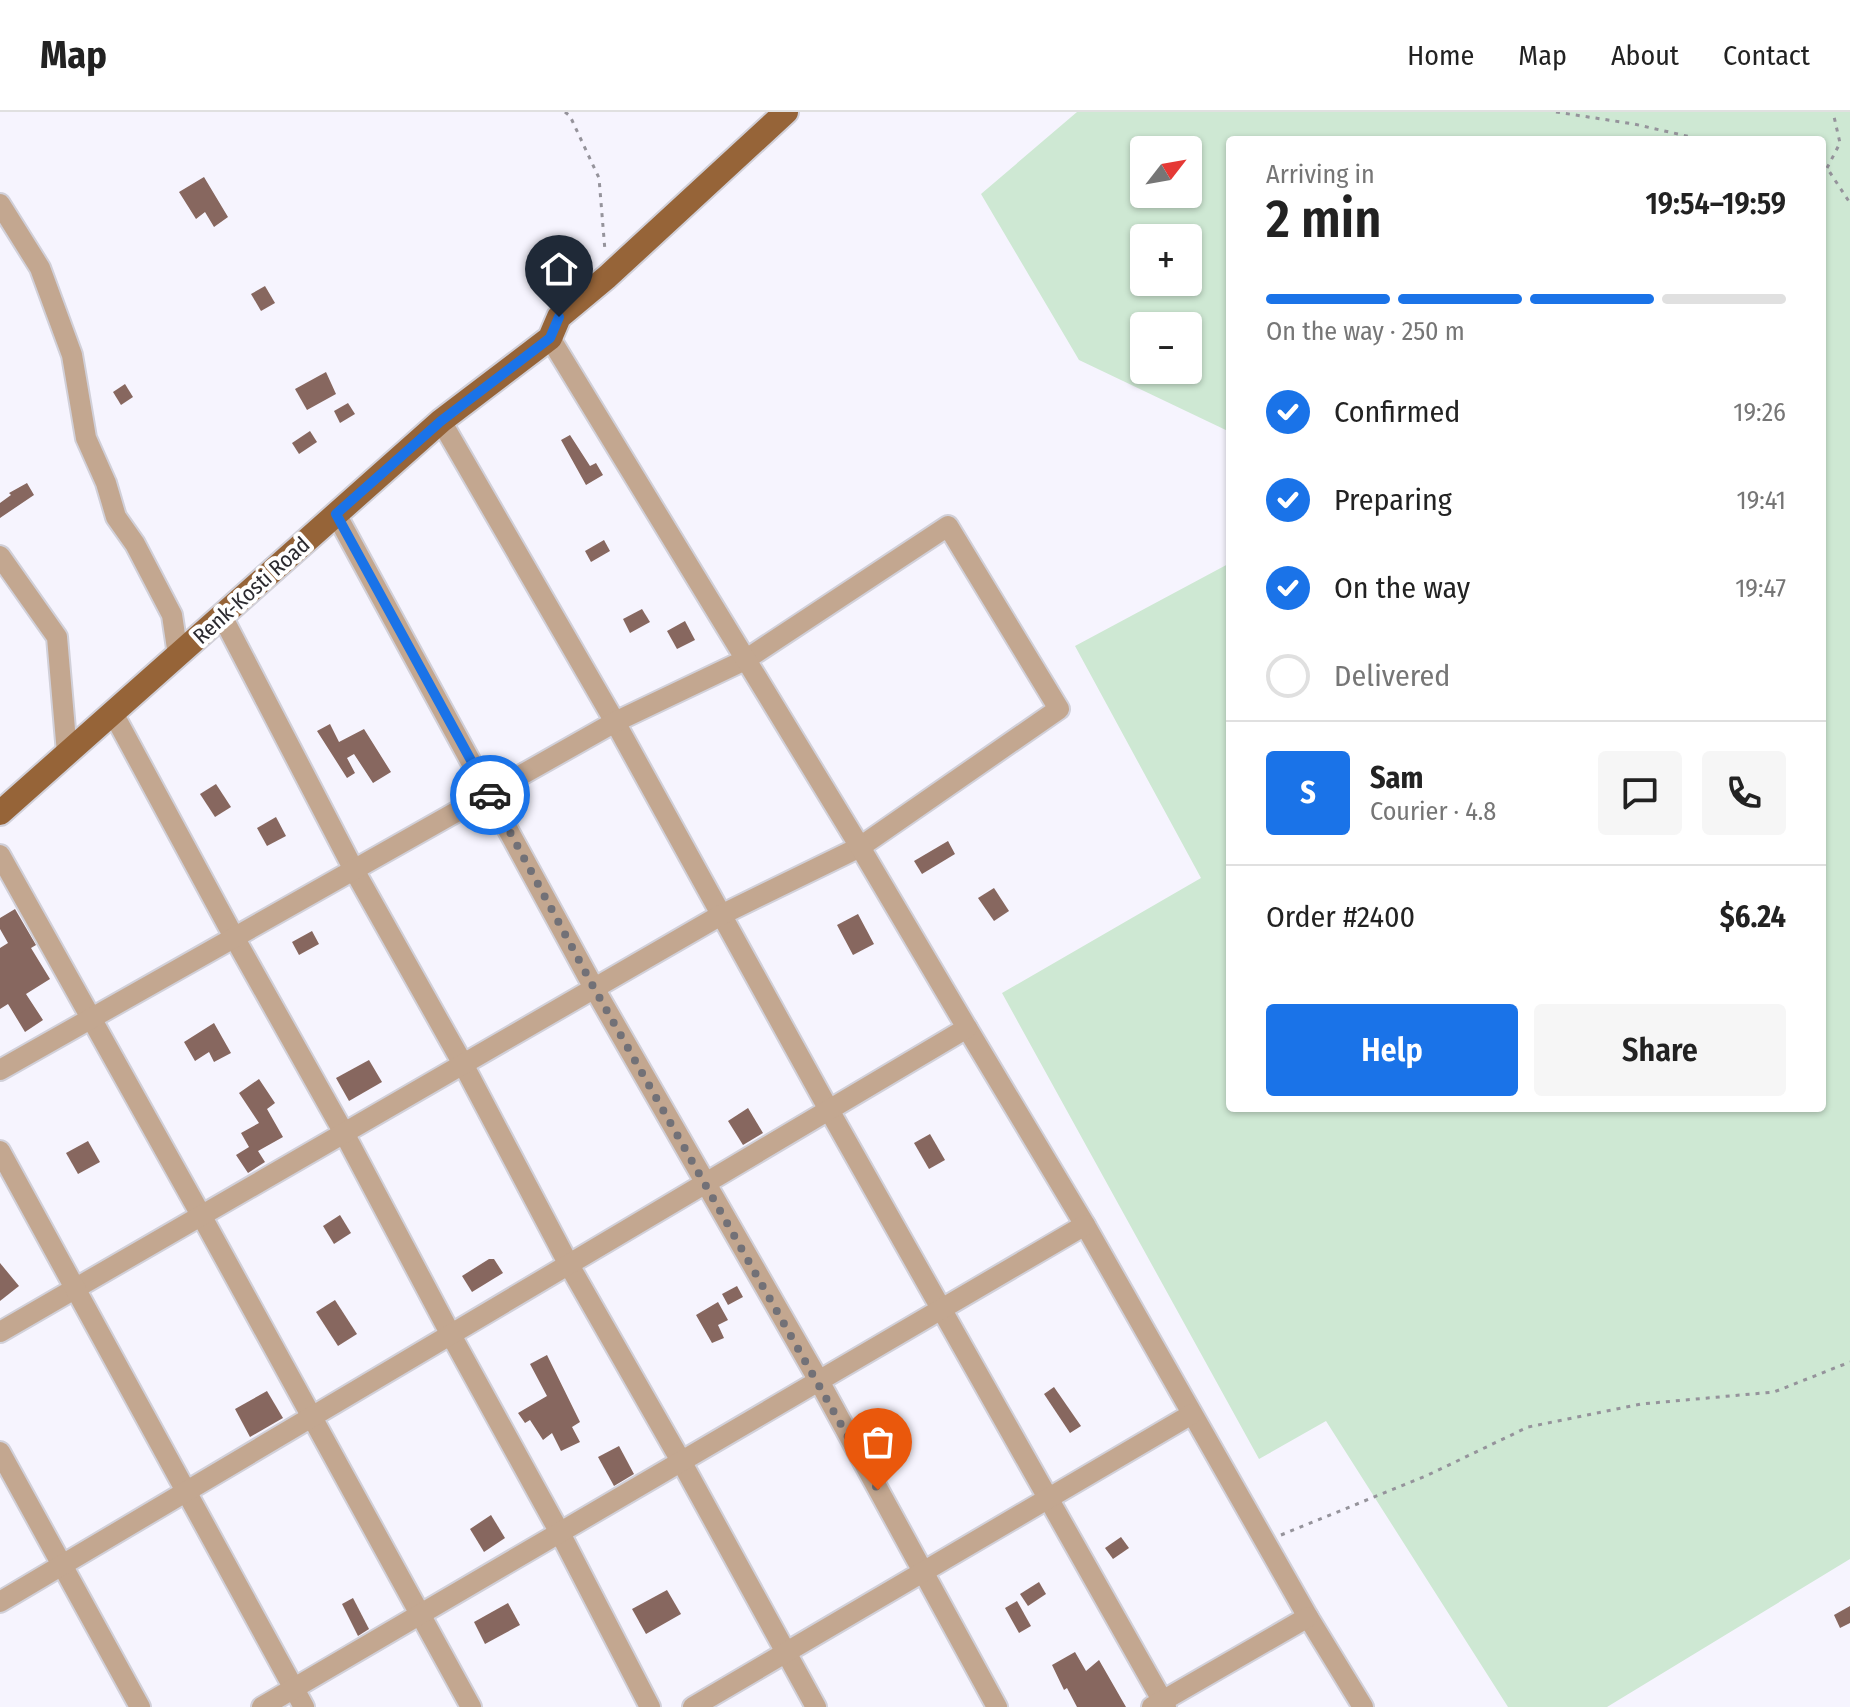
<!DOCTYPE html>
<html lang="en">
<head>
<meta charset="utf-8">
<style>
  body { margin:0; font-family:"Fira Sans Condensed",sans-serif; background:#f6f6f6; color:#222; height:100vh; display:flex; flex-direction:column; font-size:30px; white-space:nowrap }
  * { box-sizing:border-box; margin:0 }
  p { font-size:26px; color:#767676 }
  .icon { flex:none; width:44px; height:44px; fill:none; stroke:currentColor; stroke-width:2; stroke-linecap:round; stroke-linejoin:round }
  .map { position:relative; flex:1; overflow:hidden }
  .drawer { position:absolute; left:1226px; top:24px; width:600px; height:976px; display:flex; flex-direction:column; background:#fff; border-radius:8px; box-shadow:0 2px 6px #0004 }
  .drawer>* { flex:none }
  .needle { width:52px; rotate:59deg }
  .buttons { position:absolute; left:1130px; top:24px; display:grid; gap:16px }
  .buttons a { display:grid; place-items:center; width:72px; height:72px; border-radius:8px; background:#fff; box-shadow:0 2px 6px #0004; font-size:40px }
  .pin { position:absolute; display:grid; place-items:center; width:68px; height:68px; color:#fff; margin:-82px -34px; border-radius:50% 50% 50% 0; rotate:-45deg; box-shadow:0 0 8px #0007 }
  .pin .icon { rotate:45deg }
  .courier { position:absolute; display:grid; place-items:center; width:80px; height:80px; margin:-40px; border:6px solid #1a73e8; border-radius:50%; background:#fff; color:#222; box-shadow:0 2px 10px #0007 }
  .headline em { font-style:normal; font-weight:600 }
  .headline div { display:flex; flex-direction:column-reverse }
  .headline { display:flex; align-items:center; justify-content:space-between; height:136px; padding:0 40px }
  h1 { font-size:52px; font-weight:600; line-height:60px }
  .bar { display:grid; grid-template-columns:repeat(4,1fr); gap:12px 8px; align-content:center; height:96px; padding:0 40px }
  .bar i { height:10px; border-radius:6px; background:#e0e0e0 }
  .bar .current { background:#1a73e8 }
  .bar p { grid-column:span 4 }
  .line { display:flex; align-items:center; gap:20px; padding:0 40px; border-top:2px solid #e0e0e0 }
  .line div { flex:1 }
  .round { display:grid; place-items:center; flex:none; width:84px; height:84px; border-radius:8px; background:#f6f6f6 }
  ol { padding:0 40px; list-style:none }
  li { display:flex; align-items:center; gap:24px; height:88px }
  li p { margin-inline-start:auto }
  li .icon { padding:8px; border-radius:50%; background:#1a73e8; color:#fff; stroke-width:4 }
  li:last-child { color:#767676 }
  li i { width:44px; height:44px; border:4px solid #e0e0e0; border-radius:50% }
  .action { display:flex; gap:16px; margin-top:auto; padding:16px 40px }
  .action a { flex:1; height:92px; border-radius:8px; background:#1a73e8; color:#fff; font-size:32px; font-weight:600; line-height:92px; text-align:center }
  .action a+a { background:#f6f6f6; color:#222 }
  header { display:flex; align-items:center; gap:48px; box-sizing:border-box; height:112px; padding:0 40px; background:#fff; border-bottom:2px solid #e0e0e0 }
  header strong { font-size:38px }
  nav { display:flex; gap:44px; margin-inline-start:auto; font-size:28px }
  .map>svg:first-child { display:block }
</style>
</head>
<body>
<header>
<strong>Map</strong>
<nav><a>Home</a><a>Map</a><a>About</a><a>Contact</a></nav>
</header>
<div class="map">
<svg width="1850" height="1595" viewBox="0 0 1850 1595">
  <rect width="100%" height="100%" fill="#f6f4fe"/>
  <!-- green -->
  <path fill="#cee8d3" fill-rule="evenodd" d="M1077,0h773v1447l-243,148h-99l-182,-286 -67,38 -257,-466 199,-115 -126,-232 155,-83v545h592v-968h-592v292l-151,-72 -98,-166zM1144,38h44v44h-44zM1144,126h44v44h-44zM1144,214h44v44h-44z"/>
  <!-- building -->
  <g fill="#87675f">
    <polygon points="204,65 228,105 214,115 205,100 196,107 179,80"/>
    <polygon points="265,174 275,191 261,199 251,182"/>
    <polygon points="326,260 336,282 307,298 295,277"/>
    <polygon points="125,272 133,285 121,293 113,280"/>
    <polygon points="348,291 355,302 340,311 334,299"/>
    <polygon points="310,319 317,330 299,342 292,331"/>
    <polygon points="570,323 590,354 596,351 603,363 586,373 561,328"/>
    <polygon points="27,371 34,383 0,406 0,391 11,383 9,381"/>
    <polygon points="604,428 610,439 591,450 585,439"/>
    <polygon points="642,497 650,510 630,521 623,507"/>
    <polygon points="685,509 695,528 677,537 667,519"/>
    <polygon points="330,612 339,630 364,617 391,660 373,671 354,642 347,646 355,661 347,666 317,619"/>
    <polygon points="216,672 231,695 215,705 200,682"/>
    <polygon points="276,705 286,724 267,734 257,716"/>
    <polygon points="948,729 955,742 922,762 914,749"/>
    <polygon points="994,776 1009,799 994,809 978,786"/>
    <polygon points="15,797 36,833 31,836 50,867 26,882 43,908 25,920 8,892 0,897 0,836 8,831 0,817 0,806"/>
    <polygon points="858,802 874,832 853,843 837,813"/>
    <polygon points="312,819 319,832 299,843 292,830"/>
    <polygon points="214,911 231,941 214,950 209,940 195,949 184,930"/>
    <polygon points="369,948 382,970 349,989 336,966"/>
    <polygon points="259,967 275,991 267,997 283,1025 258,1039 265,1050 248,1061 236,1043 249,1035 241,1021 259,1011 239,981"/>
    <polygon points="748,996 763,1021 743,1033 728,1009"/>
    <polygon points="930,1022 945,1048 929,1057 914,1031"/>
    <polygon points="88,1029 100,1050 78,1062 66,1041"/>
    <polygon points="340,1103 351,1121 334,1132 323,1114"/>
    <polygon points="489,1147 494,1147 503,1161 472,1180 462,1164"/>
    <polygon points="0,1151 19,1174 0,1189"/>
    <polygon points="737,1174 743,1185 728,1193 722,1182"/>
    <polygon points="335,1188 357,1222 338,1234 316,1200"/>
    <polygon points="718,1190 728,1208 718,1213 724,1226 712,1231 696,1203"/>
    <polygon points="547,1243 580,1310 572,1315 580,1330 561,1339 552,1321 543,1328 530,1308 525,1311 518,1301 547,1284 530,1252"/>
    <polygon points="1054,1275 1081,1314 1070,1321 1044,1282"/>
    <polygon points="267,1279 283,1306 250,1325 235,1297"/>
    <polygon points="619,1334 634,1362 614,1374 598,1345"/>
    <polygon points="491,1403 505,1426 484,1440 470,1417"/>
    <polygon points="1121,1425 1129,1436 1113,1447 1105,1436"/>
    <polygon points="1039,1470 1046,1482 1028,1494 1020,1482"/>
    <polygon points="667,1478 681,1502 646,1522 632,1497"/>
    <polygon points="353,1486 369,1517 358,1524 342,1492"/>
    <polygon points="1017,1489 1031,1514 1019,1521 1005,1496"/>
    <polygon points="508,1491 520,1513 485,1532 474,1510"/>
    <polygon points="1850,1494 1850,1511 1840,1516 1834,1503"/>
    <polygon points="1075,1540 1086,1559 1099,1548 1126,1595 1077,1595 1067,1576 1064,1578 1052,1553"/>
  </g>
  <g fill="none" stroke-linecap="round" stroke-linejoin="round">
    <defs>
      <g id="minor">
        <polyline points="0,92 40,156 72,243 86,326 106,371 116,405 135,432 172,503 178,543"/>
        <polyline points="441,309 615,610 829,998 1166,1595"/>
        <polyline points="336,402 594,876 819,1269 997,1595"/>
        <polyline points="0,444 57,525 67,641"/>
        <polyline points="222,504 354,758 463,952 569,1153 681,1349 816,1595"/>
        <polyline points="113,601 234,825 344,1021 451,1223 560,1421 650,1595"/>
        <polyline points="0,743 201,1103 471,1595"/>
        <polyline points="967,916 1085,1113 1308,1505 1363,1595"/>
        <polyline points="0,958 615,610 745,548 948,414 1059,597 860,735 721,803 0,1220"/>
        <polyline points="0,1039 304,1595"/>
        <polyline points="0,1340 140,1595"/>
        <polyline points="0,1490 967,916 860,735 550,226"/>
        <polyline points="262,1595 1085,1113"/>
        <polyline points="693,1595 1192,1302"/>
        <polyline points="1152,1595 1308,1505"/>
      </g>
      <polyline id="major" points="0,701 441,309 550,226 559,205 607,165 786,0"/>
    </defs>
    <!-- minor casing -->
    <use href="#minor" stroke="#d1d0d9" stroke-width="24"/>
    <!-- major casing -->
    <use href="#major" stroke="#d1d0d9" stroke-width="28"/>
    <!-- path -->
    <g stroke="#95939b" stroke-width="3" stroke-dasharray="4 6" stroke-linecap="butt">
      <polyline points="565,0 570,4 599,66 605,139"/>
      <polyline points="1556,0 1634,12 1704,28"/>
      <polyline points="1822,55 1827,56 1850,91"/>
      <polyline points="1827,56 1840,31 1833,0"/>
      <polyline points="1281,1423 1428,1363 1528,1315 1641,1292 1774,1280 1850,1250"/>
    </g>
    <!-- minor -->
    <use href="#minor" stroke="#c3a790" stroke-width="20"/>
    <!-- major -->
    <use href="#major" stroke="#966438" stroke-width="24"/>
  </g>
  <g fill="none" stroke-linecap="round" stroke-linejoin="round">
    <!-- done -->
    <polyline stroke="#727177" stroke-width="8" stroke-dasharray="0 14.4" points="490,683 594,876 878,1378"/>
    <!-- route -->
    <polyline stroke="#1a73e8" stroke-width="10" points="490,683 336,402 441,309 550,226 559,205"/>
  </g>
  <g text-anchor="middle" stroke-width="8" stroke-linejoin="round" paint-order="stroke">
    <!-- street labels -->
    <g font-size="22" fill="#2b2a2f" stroke="#fff">
      <text transform="translate(251 478) rotate(-42)" y="8">Renk-Kosti Road</text>
    </g>
  </g>
</svg>
<div class="buttons">
<a><svg class="needle" viewBox="-14 -14 28 28"><path d="M0-13l5 13h-10z" fill="#e53935"/><path d="M0 13l5-13h-10z" fill="#767676"/></svg></a>
<a>+</a>
<a>−</a>
</div>
<div class="pin" style="left:878px;top:1378px;background:#ea580c"><svg class="icon" aria-label="bag" viewBox="0 0 24 24"><path d="M5 8h14l-1 12H6zM9 8a3 3 0 0 1 6 0"/></svg></div>
<div class="pin" style="left:559px;top:205px;background:#1f2937"><svg class="icon" aria-label="home" viewBox="0 0 24 24"><path d="M3 11l9-7 9 7M6 9v11h12V9"/></svg></div>
<div class="courier" style="left:490px;top:683px"><svg class="icon" aria-label="car" viewBox="0 0 24 24"><path d="M5 17H2v-5l4-1 3-4h7l3 4 3 1v5h-3M9 17h6M6 11h13"/><circle cx="7" cy="17" r="2"/><circle cx="17" cy="17" r="2"/></svg></div>
<section class="drawer">
<div class="headline"><div><h1>2 min</h1><p>Arriving in</p></div><em>19:54–19:59</em></div>
<div class="bar"><i class="current"></i><i class="current"></i><i class="current"></i><i></i><p>On the way · 250 m</p></div>
<ol>
<li><svg class="icon" aria-label="check" viewBox="0 0 24 24"><path d="M5 12l5 5 9-10"/></svg>Confirmed<p>19:26</p></li>
<li><svg class="icon" aria-label="check" viewBox="0 0 24 24"><path d="M5 12l5 5 9-10"/></svg>Preparing<p>19:41</p></li>
<li><svg class="icon" aria-label="check" viewBox="0 0 24 24"><path d="M5 12l5 5 9-10"/></svg>On the way<p>19:47</p></li>
<li><i></i>Delivered</li>
</ol>
<div class="line" style="height:144px"><b class="round" style="background:#1a73e8;color:#fff">S</b><div><b>Sam</b><p>Courier · 4.8</p></div><a class="round"><svg class="icon" aria-label="chat" viewBox="0 0 24 24"><path d="M4 5h16v11H9l-5 4z"/></svg></a><a class="round"><svg class="icon" aria-label="phone" viewBox="0 0 24 24"><path d="M5 4h4l2 5-3 2q2 4 5 5l2-3 5 2v4C11 20 4 13 5 4z"/></svg></a></div>
<div class="line" style="height:104px"><div>Order #2400</div><b>$6.24</b></div>
<div class="action"><a>Help</a><a>Share</a></div>
</section>
</div>
</body>
</html>
